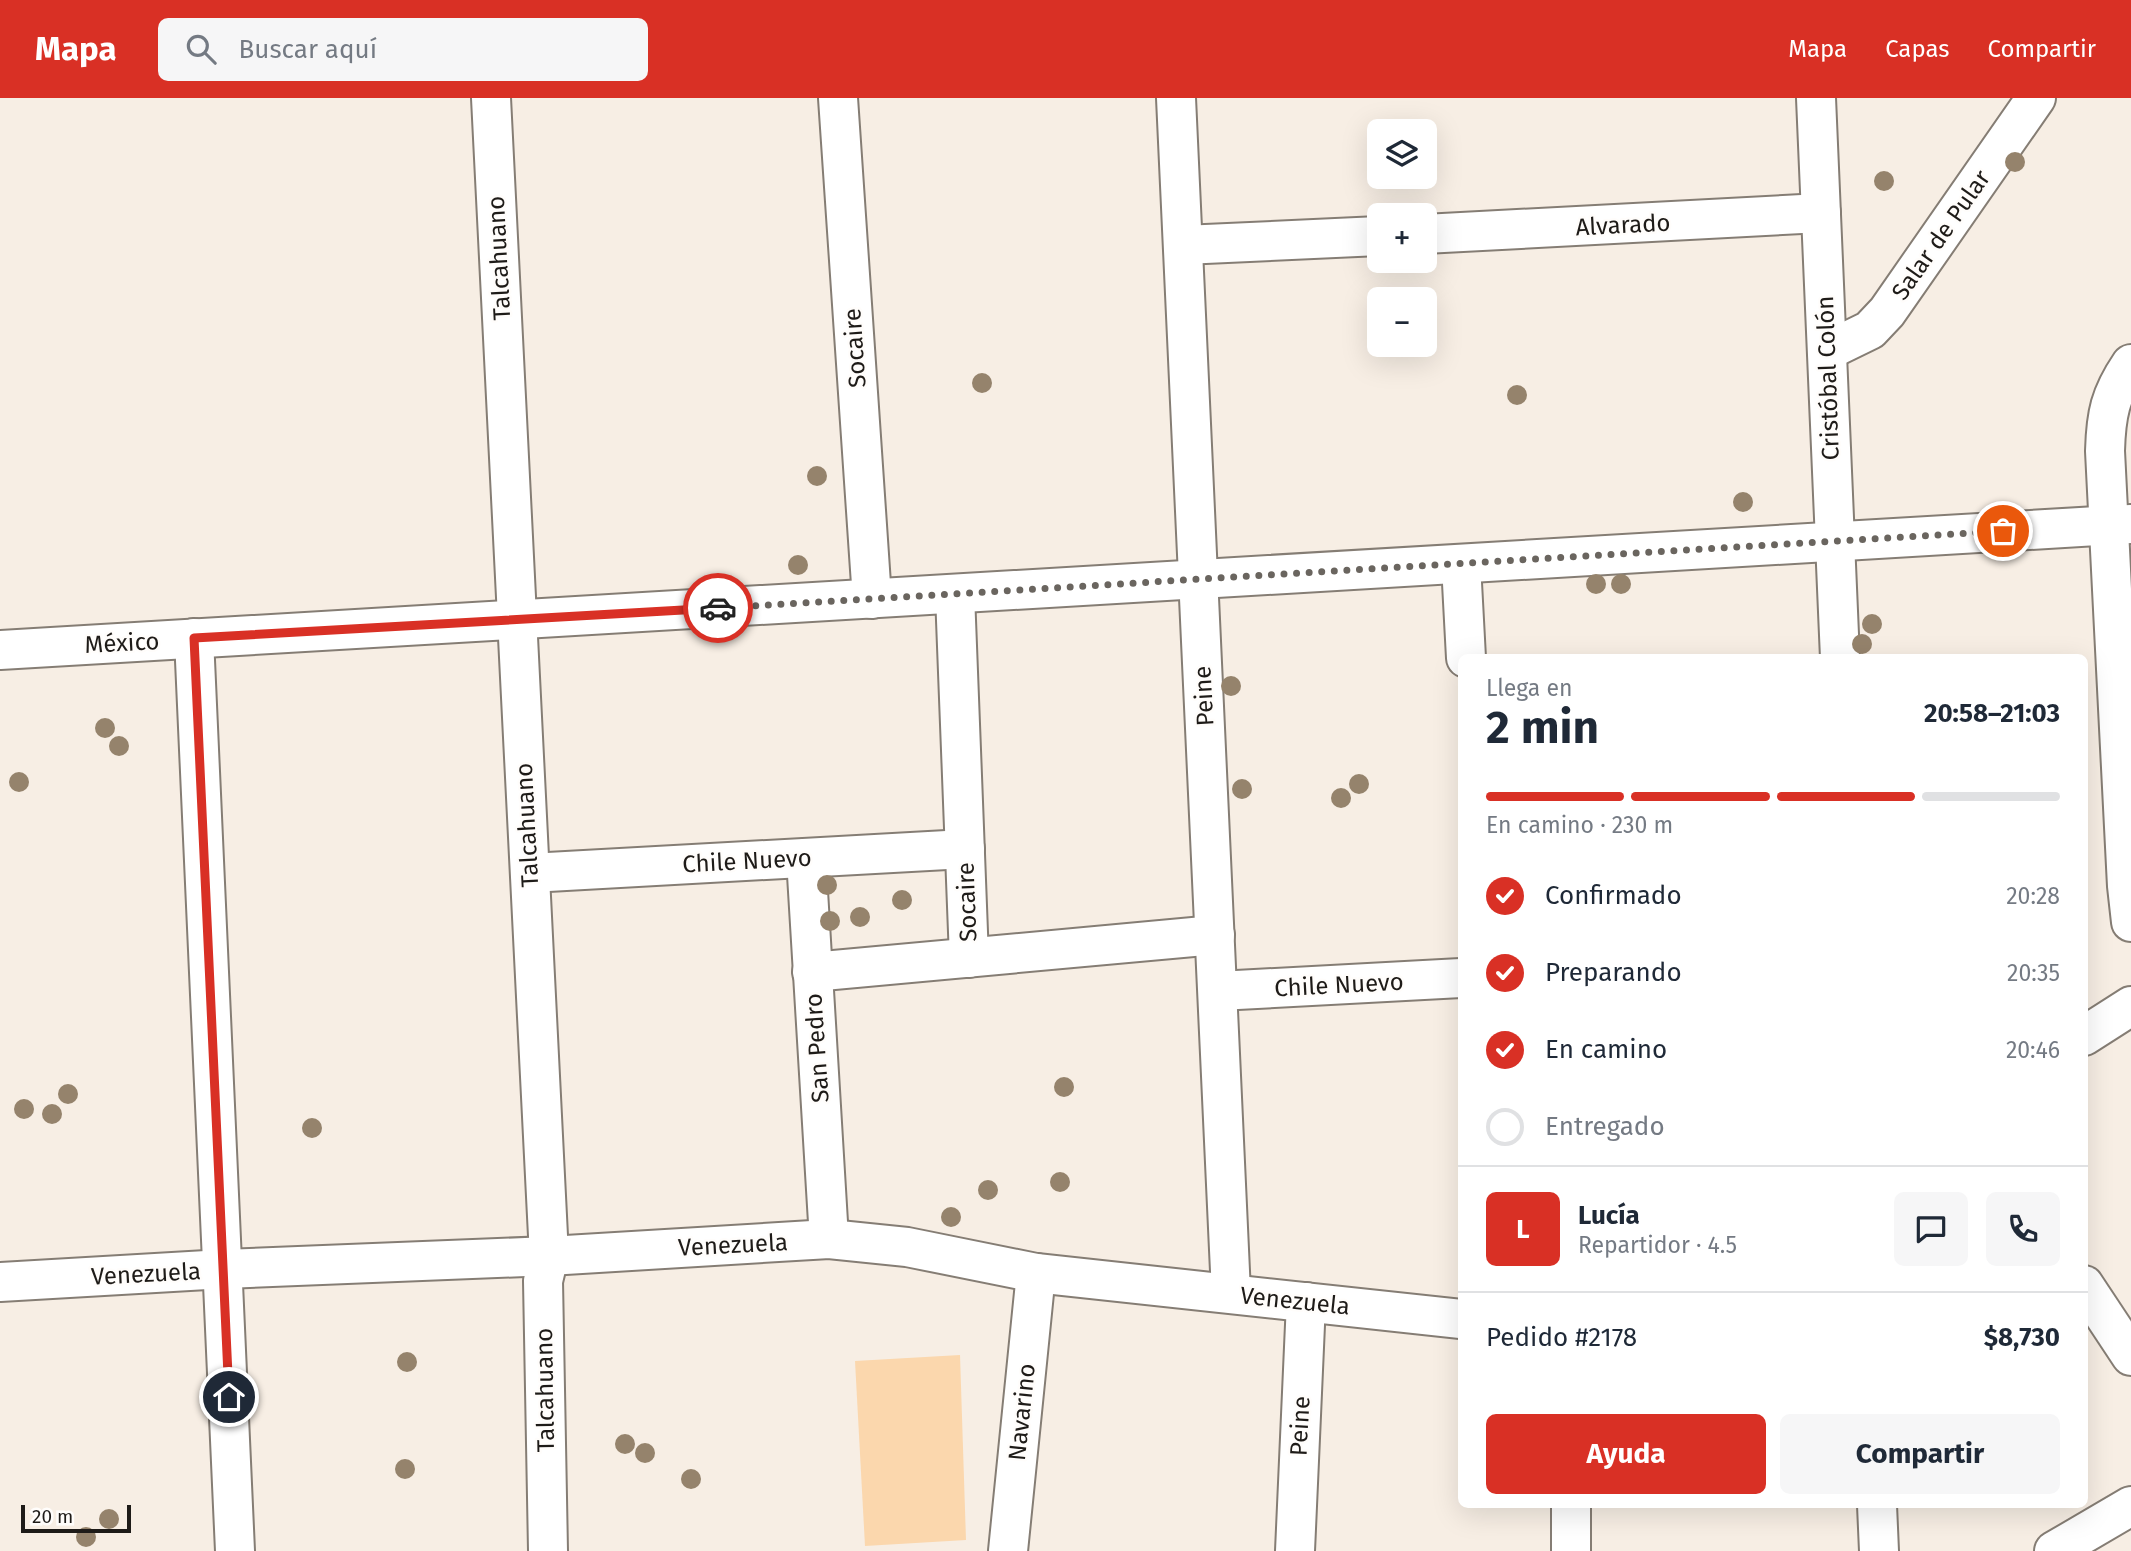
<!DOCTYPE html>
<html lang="es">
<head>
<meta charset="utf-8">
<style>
  body { margin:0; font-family:"Fira Sans",sans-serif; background:#f6f6f7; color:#1f2937; height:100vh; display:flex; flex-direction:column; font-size:26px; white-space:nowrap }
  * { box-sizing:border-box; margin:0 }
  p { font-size:23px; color:#747a83 }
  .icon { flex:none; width:38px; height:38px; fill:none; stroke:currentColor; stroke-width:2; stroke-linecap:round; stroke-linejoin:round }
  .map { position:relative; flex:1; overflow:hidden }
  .drawer { position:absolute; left:1458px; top:556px; width:630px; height:854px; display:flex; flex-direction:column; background:#fff; border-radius:10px; box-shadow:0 7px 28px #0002 }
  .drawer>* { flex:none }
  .controls { position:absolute; left:1367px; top:21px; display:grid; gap:14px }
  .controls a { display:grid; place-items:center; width:70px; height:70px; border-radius:10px; background:#fff; box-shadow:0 7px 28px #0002; font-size:35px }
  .scale { position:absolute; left:21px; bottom:18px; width:110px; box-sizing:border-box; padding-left:7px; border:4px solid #1e1b18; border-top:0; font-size:19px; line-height:24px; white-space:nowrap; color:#1e1b18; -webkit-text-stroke:5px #fffdfb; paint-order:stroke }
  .pin { position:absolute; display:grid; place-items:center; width:60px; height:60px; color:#fff; margin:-30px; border:4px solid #fff; border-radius:50%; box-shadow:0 2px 7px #0007 }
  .courier { position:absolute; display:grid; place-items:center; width:70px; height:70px; margin:-35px; border:5px solid #d93025; border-radius:50%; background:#fff; color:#222; box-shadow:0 2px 9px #0007 }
  .overview em { font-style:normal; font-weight:700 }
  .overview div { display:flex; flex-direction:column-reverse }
  .overview { display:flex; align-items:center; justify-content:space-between; height:119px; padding:0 28px }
  h1 { font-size:46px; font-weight:700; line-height:52px }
  .bar { display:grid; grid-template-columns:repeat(4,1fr); gap:10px 7px; align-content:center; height:84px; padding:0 28px }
  .bar i { height:9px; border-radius:5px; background:#e0e1e3 }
  .bar .active { background:#d93025 }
  .bar p { grid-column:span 4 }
  .line { display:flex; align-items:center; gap:18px; padding:0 28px; border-top:2px solid #e0e1e3 }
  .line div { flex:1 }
  .round { display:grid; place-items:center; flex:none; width:74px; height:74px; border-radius:10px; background:#f6f6f7 }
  ol { padding:0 28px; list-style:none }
  li { display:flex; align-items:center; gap:21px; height:77px }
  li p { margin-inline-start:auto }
  li .icon { padding:7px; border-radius:50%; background:#d93025; color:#fff; stroke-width:4 }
  li:last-child { color:#747a83 }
  li i { width:38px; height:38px; border:4px solid #e0e1e3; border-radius:50% }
  .action { display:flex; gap:14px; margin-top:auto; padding:14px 28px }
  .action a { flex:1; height:80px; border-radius:10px; background:#d93025; color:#fff; font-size:28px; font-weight:700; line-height:80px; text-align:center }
  .action a+a { background:#f6f6f7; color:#1f2937 }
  header { display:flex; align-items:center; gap:42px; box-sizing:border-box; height:98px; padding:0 35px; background:#d93025; color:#fff }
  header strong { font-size:33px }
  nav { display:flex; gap:38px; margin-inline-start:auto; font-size:24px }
  .search { width:490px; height:63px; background:#f6f6f7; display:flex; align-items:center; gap:18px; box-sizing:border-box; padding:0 24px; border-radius:10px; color:#747a83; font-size:26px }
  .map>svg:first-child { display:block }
</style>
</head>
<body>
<header>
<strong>Mapa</strong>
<div class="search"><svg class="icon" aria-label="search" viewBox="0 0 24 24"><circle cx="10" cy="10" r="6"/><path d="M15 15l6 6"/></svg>Buscar aquí</div>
<nav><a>Mapa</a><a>Capas</a><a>Compartir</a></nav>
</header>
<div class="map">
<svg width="2131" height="1453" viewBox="0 0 2131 1453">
  <rect width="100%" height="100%" fill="#f7eee4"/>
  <!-- green -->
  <polygon fill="#fbd7ad" points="960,1257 966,1442 865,1448 855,1263"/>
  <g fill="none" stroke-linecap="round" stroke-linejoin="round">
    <defs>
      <g id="minor">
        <polyline points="491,0 549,1158 543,1183 548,1453"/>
        <polyline points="838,0 872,501"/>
        <polyline points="1176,0 1231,1195"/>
        <polyline points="1816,0 1840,560"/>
        <polyline points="1424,136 1821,115"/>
        <polyline points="1183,147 1379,138"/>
        <polyline points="1827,253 1870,232 1887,214 2036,0"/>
        <path d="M2131,266c-21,31 -25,50 -26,87l22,435 4,36"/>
        <polyline points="1461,466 1466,560"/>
        <polyline points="955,496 969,860"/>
        <polyline points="194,540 235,1453"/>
        <polyline points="0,552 2131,426"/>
        <polyline points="806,760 829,1141"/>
        <polyline points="530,775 965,751"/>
        <polyline points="812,874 1215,837"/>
        <polyline points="1218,893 1461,880"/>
        <polyline points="2084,938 2131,908"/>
        <polyline points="0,1184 224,1171 549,1158 829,1141 907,1149 1036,1175 1461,1221"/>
        <polyline points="2084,1187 2131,1258"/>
        <polyline points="1877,1407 1879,1453"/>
        <polyline points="1008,1453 1036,1175"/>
        <polyline points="1295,1453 1306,1204"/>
        <polyline points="1571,1453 1571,1407"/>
        <polyline points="2054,1453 2131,1408"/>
      </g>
    </defs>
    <!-- minor casing -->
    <use href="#minor" stroke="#857d74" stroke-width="42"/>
    <!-- minor -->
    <use href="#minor" stroke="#fff" stroke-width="38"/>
  </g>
  <!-- trees -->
  <g fill="#95836c">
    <circle cx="2015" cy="64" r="10"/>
    <circle cx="1884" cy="83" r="10"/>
    <circle cx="982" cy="285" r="10"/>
    <circle cx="1517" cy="297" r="10"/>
    <circle cx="817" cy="378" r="10"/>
    <circle cx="1743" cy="404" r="10"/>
    <circle cx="798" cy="467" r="10"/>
    <circle cx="1596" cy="486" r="10"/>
    <circle cx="1621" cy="486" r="10"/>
    <circle cx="1872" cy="526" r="10"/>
    <circle cx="1862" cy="546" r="10"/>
    <circle cx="1231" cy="588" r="10"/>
    <circle cx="105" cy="630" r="10"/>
    <circle cx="119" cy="648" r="10"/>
    <circle cx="19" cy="684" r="10"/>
    <circle cx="1359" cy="686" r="10"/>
    <circle cx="1242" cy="691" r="10"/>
    <circle cx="1341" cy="700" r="10"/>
    <circle cx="827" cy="787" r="10"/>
    <circle cx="902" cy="802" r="10"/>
    <circle cx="860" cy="819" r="10"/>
    <circle cx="830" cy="823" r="10"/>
    <circle cx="1064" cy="989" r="10"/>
    <circle cx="68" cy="996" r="10"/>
    <circle cx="24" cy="1011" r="10"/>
    <circle cx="52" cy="1016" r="10"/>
    <circle cx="312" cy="1030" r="10"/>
    <circle cx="1060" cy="1084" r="10"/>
    <circle cx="988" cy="1092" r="10"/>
    <circle cx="951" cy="1119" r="10"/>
    <circle cx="407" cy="1264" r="10"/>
    <circle cx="625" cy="1346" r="10"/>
    <circle cx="645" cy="1355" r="10"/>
    <circle cx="405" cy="1371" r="10"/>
    <circle cx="691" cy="1381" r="10"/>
    <circle cx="109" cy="1421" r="10"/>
    <circle cx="86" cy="1439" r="10"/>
  </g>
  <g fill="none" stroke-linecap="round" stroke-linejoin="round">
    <!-- done -->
    <polyline stroke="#6a655f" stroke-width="7" stroke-dasharray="0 12.6" points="718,510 2003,433"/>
    <!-- route -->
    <polyline stroke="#d93025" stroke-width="9" points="229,1299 194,540 718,510"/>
  </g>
  <g text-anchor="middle" stroke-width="5" stroke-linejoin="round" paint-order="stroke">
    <!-- street labels -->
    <g font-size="24" fill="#1e1b18" stroke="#fffdfb">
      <text transform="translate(1623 127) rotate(-3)" y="8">Alvarado</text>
      <text transform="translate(1941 137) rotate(-55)" y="8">Salar de Pular</text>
      <text transform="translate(499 160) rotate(-93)" y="8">Talcahuano</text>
      <text transform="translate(855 250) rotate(-94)" y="8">Socaire</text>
      <text transform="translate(1828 280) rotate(-92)" y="8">Cristóbal Colón</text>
      <text transform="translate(122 545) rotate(-3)" y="8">México</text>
      <text transform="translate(1204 598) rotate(-93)" y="8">Peine</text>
      <text transform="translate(527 727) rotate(-93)" y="8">Talcahuano</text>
      <text transform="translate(747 763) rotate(-3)" y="8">Chile Nuevo</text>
      <text transform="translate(967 804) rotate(-92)" y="8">Socaire</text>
      <text transform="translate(1339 887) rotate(-3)" y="8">Chile Nuevo</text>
      <text transform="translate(817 950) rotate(-94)" y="8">San Pedro</text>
      <text transform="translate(733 1147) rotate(-3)" y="8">Venezuela</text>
      <text transform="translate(146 1176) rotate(-3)" y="8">Venezuela</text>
      <text transform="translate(1295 1203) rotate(6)" y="8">Venezuela</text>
      <text transform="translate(545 1292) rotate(-91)" y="8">Talcahuano</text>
      <text transform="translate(1022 1314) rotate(-84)" y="8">Navarino</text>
      <text transform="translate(1300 1328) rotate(-87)" y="8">Peine</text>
    </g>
  </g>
</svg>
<div class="controls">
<a><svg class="icon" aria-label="layers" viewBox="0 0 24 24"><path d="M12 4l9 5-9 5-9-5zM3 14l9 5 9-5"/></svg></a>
<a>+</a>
<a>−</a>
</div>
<div class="scale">20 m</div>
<div class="pin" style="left:2003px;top:433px;background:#ea580c"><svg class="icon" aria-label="bag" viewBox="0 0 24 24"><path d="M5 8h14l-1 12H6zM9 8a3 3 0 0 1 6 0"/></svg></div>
<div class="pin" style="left:229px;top:1299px;background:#1f2937"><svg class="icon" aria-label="home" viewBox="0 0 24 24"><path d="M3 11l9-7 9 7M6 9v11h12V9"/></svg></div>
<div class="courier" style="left:718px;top:510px"><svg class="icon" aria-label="car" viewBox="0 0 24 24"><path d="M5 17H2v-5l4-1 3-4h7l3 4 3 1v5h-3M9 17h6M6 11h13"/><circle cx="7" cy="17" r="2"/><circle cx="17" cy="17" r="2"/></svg></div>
<section class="drawer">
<div class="overview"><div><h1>2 min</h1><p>Llega en</p></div><em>20:58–21:03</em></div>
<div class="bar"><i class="active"></i><i class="active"></i><i class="active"></i><i></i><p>En camino · 230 m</p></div>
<ol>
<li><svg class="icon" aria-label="check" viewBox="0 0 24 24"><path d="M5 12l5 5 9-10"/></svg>Confirmado<p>20:28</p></li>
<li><svg class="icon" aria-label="check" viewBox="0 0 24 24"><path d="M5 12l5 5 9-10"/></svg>Preparando<p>20:35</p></li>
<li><svg class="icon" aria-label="check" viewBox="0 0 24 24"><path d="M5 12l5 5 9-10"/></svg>En camino<p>20:46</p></li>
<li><i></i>Entregado</li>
</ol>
<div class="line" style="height:126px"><b class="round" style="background:#d93025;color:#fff">L</b><div><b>Lucía</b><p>Repartidor · 4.5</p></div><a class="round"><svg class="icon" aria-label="chat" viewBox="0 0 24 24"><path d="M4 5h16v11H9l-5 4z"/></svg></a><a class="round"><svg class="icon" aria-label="phone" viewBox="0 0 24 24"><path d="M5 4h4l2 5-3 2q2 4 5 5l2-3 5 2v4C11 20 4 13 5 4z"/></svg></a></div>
<div class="line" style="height:91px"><div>Pedido #2178</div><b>$8,730</b></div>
<div class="action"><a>Ayuda</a><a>Compartir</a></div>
</section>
</div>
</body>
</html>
